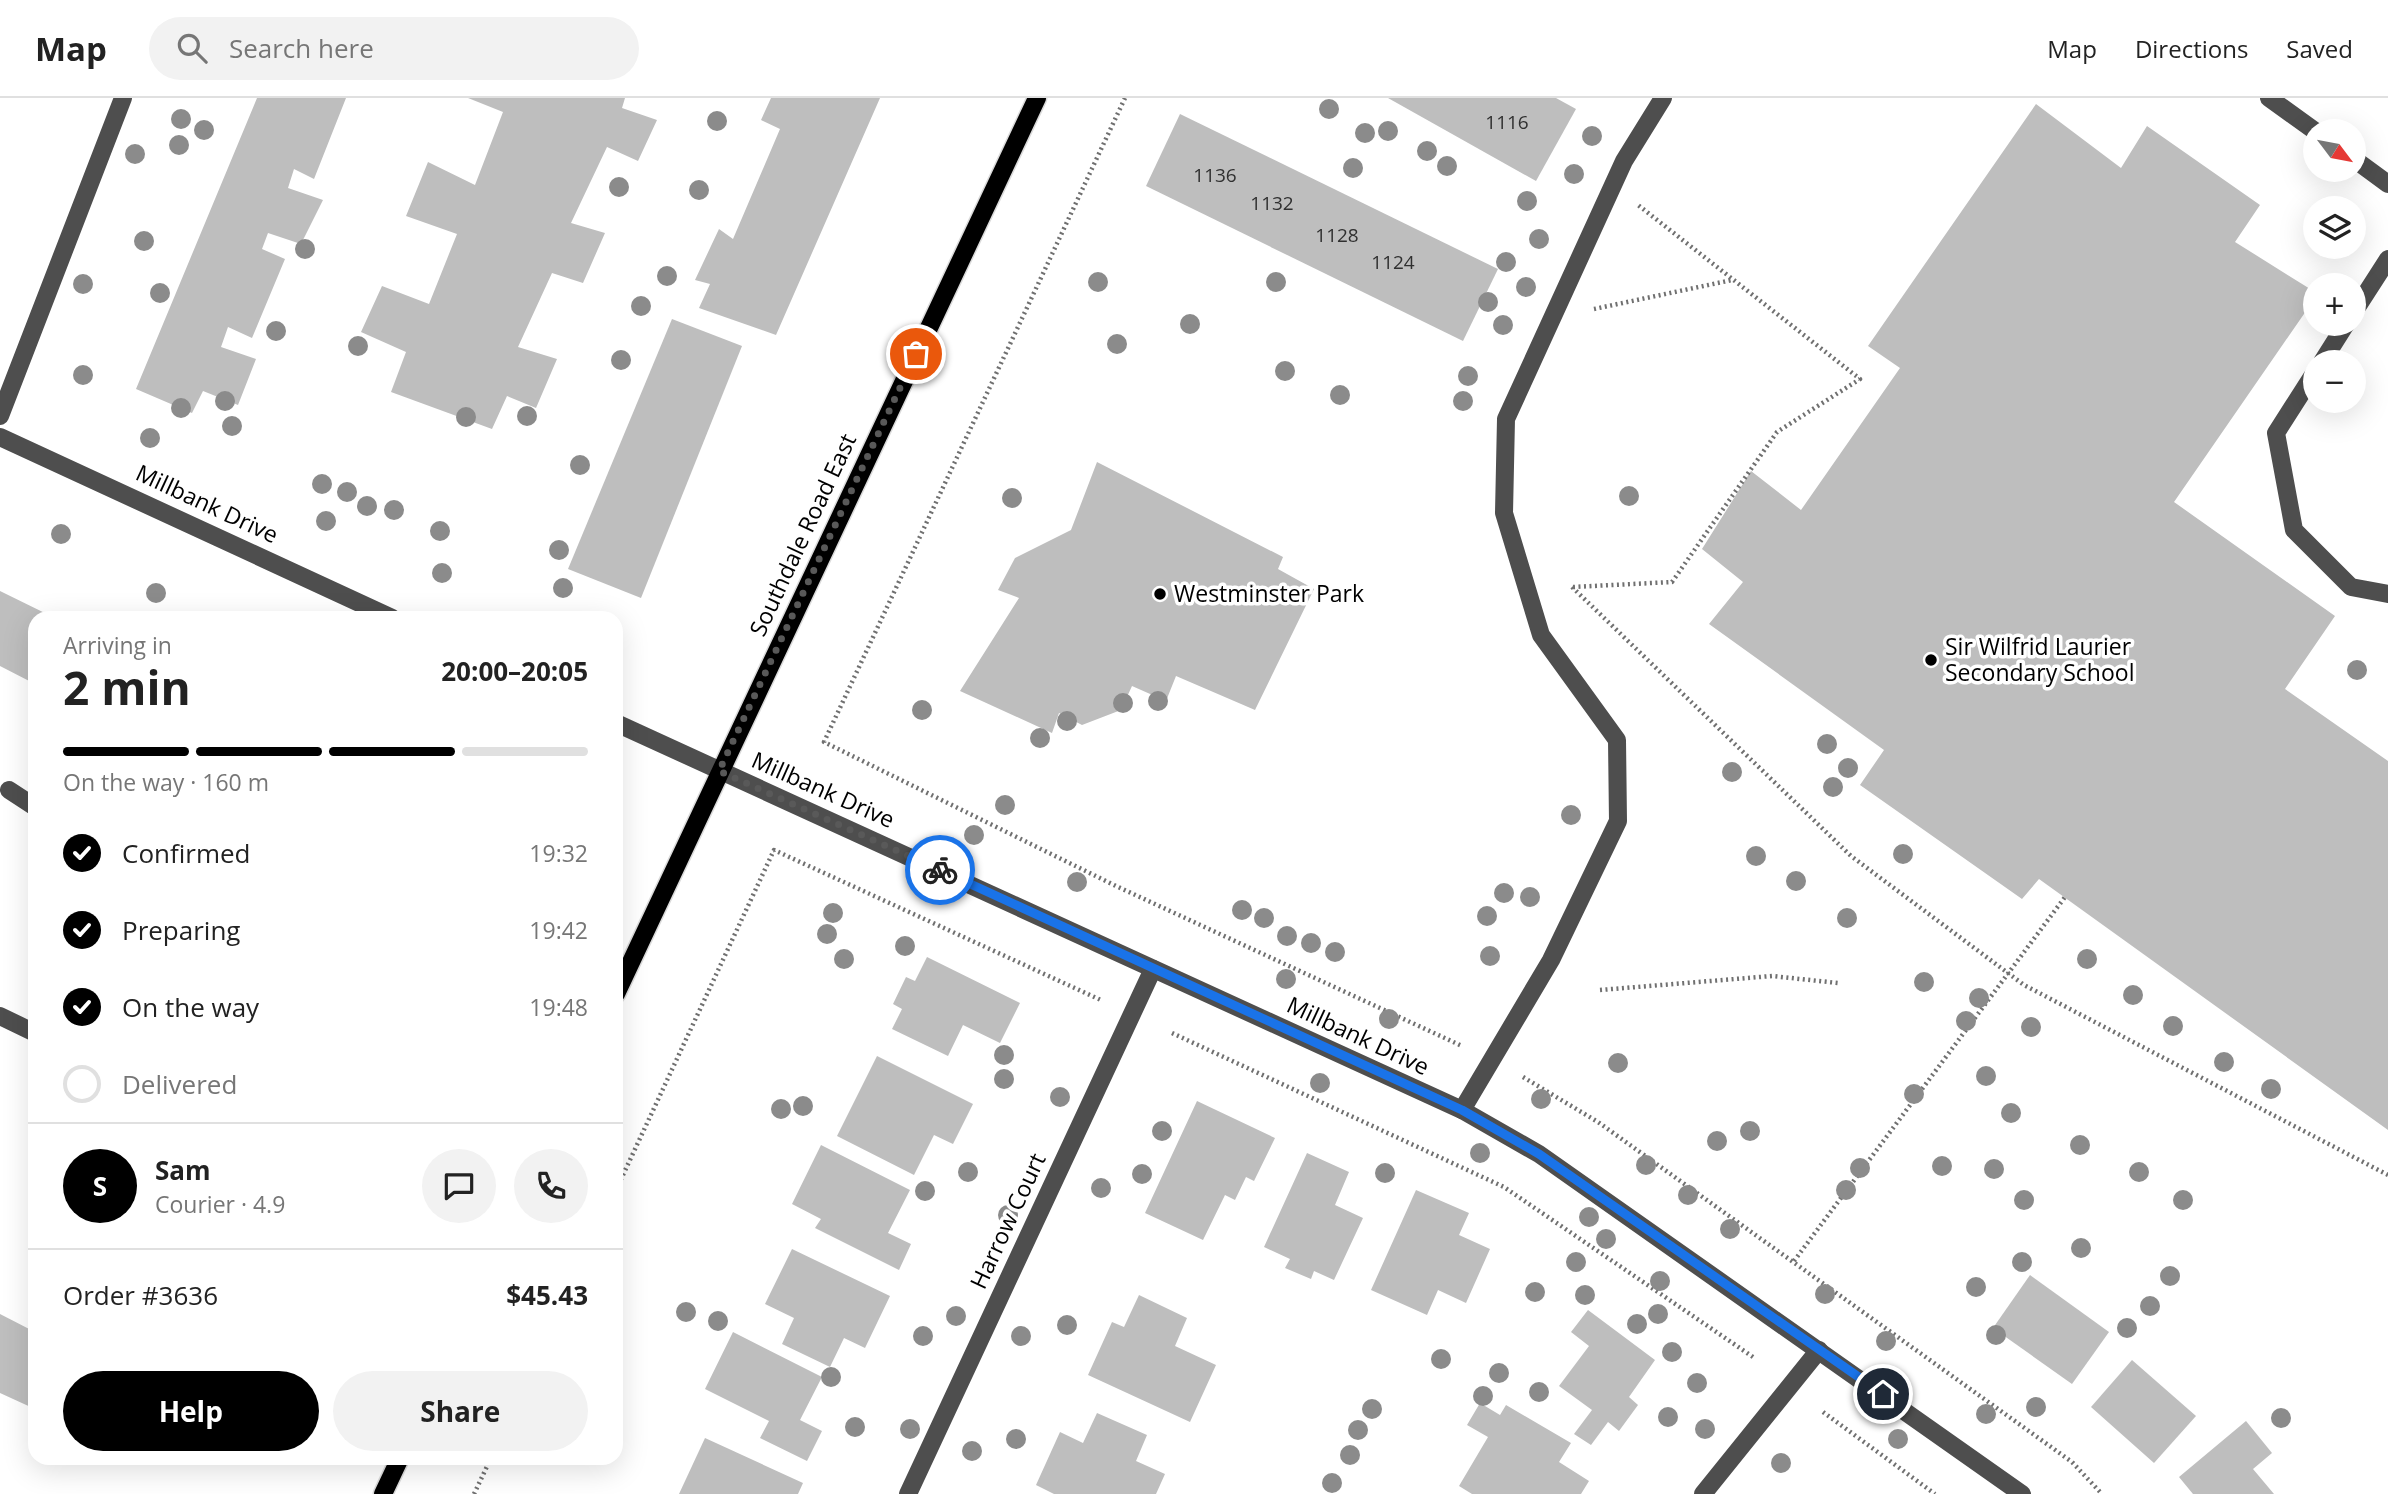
<!DOCTYPE html>
<html lang="en">
<head>
<meta charset="utf-8">
<style>
  body { margin:0; font-family:"Open Sans",sans-serif; background:#f2f2f2; color:#222; height:100vh; display:flex; flex-direction:column; font-size:26px; white-space:nowrap }
  * { box-sizing:border-box; margin:0 }
  p { font-size:23px; color:#767676 }
  .icon { flex:none; width:38px; height:38px; fill:none; stroke:currentColor; stroke-width:2; stroke-linecap:round; stroke-linejoin:round }
  .map { position:relative; flex:1; overflow:hidden }
  .panel { position:absolute; left:28px; top:513px; width:595px; height:854px; display:flex; flex-direction:column; background:#fff; border-radius:21px; box-shadow:0 7px 28px #0002 }
  .panel>* { flex:none }
  .needle { width:46px; rotate:122deg }
  .fabs { position:absolute; left:2303px; top:21px; display:grid; gap:14px }
  .fabs a { display:grid; place-items:center; width:63px; height:63px; border-radius:50%; background:#fff; box-shadow:0 7px 28px #0002; font-size:35px }
  .pin { position:absolute; display:grid; place-items:center; width:60px; height:60px; color:#fff; margin:-30px; border:4px solid #fff; border-radius:50%; box-shadow:0 2px 7px #0007 }
  .courier { position:absolute; display:grid; place-items:center; width:70px; height:70px; margin:-35px; border:5px solid #1a73e8; border-radius:50%; background:#fff; color:#222; box-shadow:0 2px 9px #0007 }
  .head em { font-style:normal; font-weight:700 }
  .head div { display:flex; flex-direction:column-reverse }
  .head { display:flex; align-items:center; justify-content:space-between; height:119px; padding:0 35px }
  h1 { font-size:46px; font-weight:700; line-height:52px }
  .bar { display:grid; grid-template-columns:repeat(4,1fr); gap:10px 7px; align-content:center; height:84px; padding:0 35px }
  .bar i { height:9px; border-radius:5px; background:#e0e0e0 }
  .bar .current { background:#000 }
  .bar p { grid-column:span 4 }
  .line { display:flex; align-items:center; gap:18px; padding:0 35px; border-top:2px solid #e0e0e0 }
  .line div { flex:1 }
  .round { display:grid; place-items:center; flex:none; width:74px; height:74px; border-radius:37px; background:#f2f2f2 }
  ol { padding:0 35px; list-style:none }
  li { display:flex; align-items:center; gap:21px; height:77px }
  li p { margin-inline-start:auto }
  li .icon { padding:7px; border-radius:50%; background:#000; color:#fff; stroke-width:4 }
  li:last-child { color:#767676 }
  li i { width:38px; height:38px; border:4px solid #e0e0e0; border-radius:50% }
  .cta { display:flex; gap:14px; margin-top:auto; padding:14px 35px }
  .cta a { flex:1; height:80px; border-radius:42px; background:#000; color:#fff; font-size:28px; font-weight:700; line-height:80px; text-align:center }
  .cta a+a { background:#f2f2f2; color:#222 }
  header { display:flex; align-items:center; gap:42px; box-sizing:border-box; height:98px; padding:0 35px; background:#fff; border-bottom:2px solid #e0e0e0 }
  header strong { font-size:33px }
  nav { display:flex; gap:38px; margin-inline-start:auto; font-size:24px }
  .search { width:490px; height:63px; background:#f2f2f2; display:flex; align-items:center; gap:18px; box-sizing:border-box; padding:0 24px; border-radius:38px; color:#767676; font-size:26px }
  .map>svg:first-child { display:block }
</style>
</head>
<body>
<header>
<strong>Map</strong>
<div class="search"><svg class="icon" aria-label="search" viewBox="0 0 24 24"><circle cx="10" cy="10" r="6"/><path d="M15 15l6 6"/></svg>Search here</div>
<nav><a>Map</a><a>Directions</a><a>Saved</a></nav>
</header>
<div class="map">
<svg width="2388" height="1396" viewBox="0 0 2388 1396">
  <rect width="100%" height="100%" fill="#fff"/>
  <!-- building -->
  <g fill="#bebebe">
    <polygon points="257,0 346,0 314,81 294,71 288,90 323,102 301,146 268,135 262,151 285,161 252,240 228,229 221,249 256,261 238,307 203,293 192,315 136,291"/>
    <polygon points="468,0 625,0 622,10 657,22 638,63 607,49 571,125 605,135 583,185 552,175 518,249 557,261 536,310 507,298 492,331 391,294 406,254 361,234 382,188 429,206 457,136 406,118 428,64 475,87 503,14"/>
    <polygon points="771,0 880,0 776,237 699,210 710,186 695,182 719,131 733,141 780,31 761,22"/>
    <polygon points="1388,0 1556,0 1576,11 1536,83"/>
    <polygon points="2036,6 2121,70 2147,28 2260,107 2235,144 2315,194 2315,200 2174,404 2335,518 2285,591 2388,663 2388,1032 2039,781 2022,801 1860,687 1884,652 1709,526 1743,484 1702,451 1751,373 1801,412 1900,270 1868,248"/>
    <polygon points="1180,16 1498,171 1463,243 1146,88"/>
    <polygon points="672,221 742,248 641,500 568,471"/>
    <polygon points="1097,364 1283,459 1278,471 1314,491 1255,612 1176,578 1166,603 1132,588 1121,612 1082,627 1059,615 1052,635 960,593 1019,500 998,492 1015,460 1071,432"/>
    <polygon points="0,493 55,520 35,520 35,586 0,568"/>
    <polygon points="927,859 1020,905 1000,945 963,927 948,958 892,931 902,911 893,906 906,879 915,883"/>
    <polygon points="877,958 973,1006 953,1046 934,1037 914,1077 837,1038"/>
    <polygon points="1197,1003 1275,1040 1254,1083 1246,1079 1235,1102 1225,1097 1203,1142 1145,1115"/>
    <polygon points="821,1047 910,1092 888,1135 911,1146 899,1172 815,1130 821,1121 792,1106"/>
    <polygon points="1307,1055 1349,1074 1335,1107 1363,1120 1334,1182 1314,1173 1311,1181 1285,1170 1290,1161 1264,1149"/>
    <polygon points="1416,1092 1469,1115 1459,1137 1490,1151 1466,1205 1438,1192 1427,1217 1371,1192"/>
    <polygon points="792,1151 890,1198 865,1250 844,1240 830,1269 782,1246 794,1220 765,1206"/>
    <polygon points="2030,1177 2109,1234 2072,1286 1993,1230"/>
    <polygon points="1139,1197 1187,1220 1175,1248 1216,1267 1190,1324 1088,1277 1112,1224 1124,1229"/>
    <polygon points="1588,1212 1655,1262 1629,1299 1638,1307 1619,1333 1608,1324 1591,1347 1574,1336 1592,1312 1559,1288 1589,1248 1571,1234"/>
    <polygon points="0,1216 35,1234 35,1311 0,1295"/>
    <polygon points="733,1234 822,1279 800,1322 822,1333 807,1363 760,1340 769,1323 705,1291"/>
    <polygon points="2132,1262 2196,1318 2154,1365 2091,1309"/>
    <polygon points="1480,1305 1500,1317 1506,1307 1571,1345 1559,1364 1589,1383 1581,1396 1472,1396 1459,1388 1488,1339 1467,1327"/>
    <polygon points="1097,1315 1147,1337 1136,1363 1165,1376 1156,1396 1054,1396 1036,1387 1060,1334 1083,1345"/>
    <polygon points="2246,1323 2272,1355 2253,1371 2274,1396 2193,1396 2179,1379"/>
    <polygon points="705,1340 803,1385 798,1396 679,1396"/>
  </g>
  <g fill="none" stroke-linecap="round" stroke-linejoin="round">
    <defs>
      <g id="major">
        <polyline points="616,896 1037,0"/>
        <polyline points="383,1396 400,1360"/>
      </g>
    </defs>
    <!-- major casing -->
    <use href="#major" stroke="#dbdbdb" stroke-width="21"/>
    <!-- path -->
    <g stroke="#707070" stroke-width="4.5" stroke-dasharray="2 3.5" stroke-linecap="butt">
      <polyline points="1125,0 824,644 1116,788 1462,948"/>
      <polyline points="1594,211 1732,182"/>
      <polyline points="1572,489 1851,758 2024,887 2388,1077"/>
      <polyline points="1573,489 1672,484 1777,334 1860,281 1638,107"/>
      <polyline points="1600,892 1772,878 1838,885"/>
      <polyline points="1172,935 1504,1089 1753,1259"/>
      <polyline points="1523,979 1598,1024 2072,1364 2102,1396"/>
      <polyline points="616,1092 774,752 1103,903"/>
      <polyline points="1794,1163 2065,799"/>
      <polyline points="1823,1314 1935,1396"/>
      <polyline points="474,1396 491,1360"/>
    </g>
    <!-- minor -->
    <g stroke="#4e4e4e" stroke-width="18">
      <polyline points="2269,0 2315,33"/>
      <polyline points="2354,61 2388,86"/>
      <polyline points="2354,214 2388,161"/>
      <polyline points="2322,264 2346,226"/>
      <polyline points="2315,274 2276,335 2294,432 2351,489 2388,496"/>
      <polyline points="0,318 123,0"/>
      <polyline points="0,339 392,520"/>
      <polyline points="616,625 1462,1012 1539,1056 2022,1396"/>
      <polyline points="9,692 35,709"/>
      <polyline points="0,918 35,935"/>
      <polyline points="1462,1012 1551,862 1618,723 1617,642 1541,537 1504,415 1506,321 1624,63 1663,0"/>
      <polyline points="908,1396 1153,871"/>
      <polyline points="1703,1396 1819,1252"/>
    </g>
    <!-- major -->
    <use href="#major" stroke="#000" stroke-width="18"/>
  </g>
  <!-- trees -->
  <g fill="#8b8b8b">
    <circle cx="1329" cy="11" r="10"/>
    <circle cx="181" cy="21" r="10"/>
    <circle cx="717" cy="23" r="10"/>
    <circle cx="204" cy="32" r="10"/>
    <circle cx="1388" cy="33" r="10"/>
    <circle cx="1365" cy="35" r="10"/>
    <circle cx="1592" cy="38" r="10"/>
    <circle cx="179" cy="47" r="10"/>
    <circle cx="1427" cy="53" r="10"/>
    <circle cx="135" cy="56" r="10"/>
    <circle cx="1447" cy="68" r="10"/>
    <circle cx="1353" cy="70" r="10"/>
    <circle cx="1574" cy="76" r="10"/>
    <circle cx="619" cy="89" r="10"/>
    <circle cx="699" cy="92" r="10"/>
    <circle cx="1527" cy="103" r="10"/>
    <circle cx="1539" cy="141" r="10"/>
    <circle cx="144" cy="143" r="10"/>
    <circle cx="305" cy="151" r="10"/>
    <circle cx="1506" cy="164" r="10"/>
    <circle cx="667" cy="178" r="10"/>
    <circle cx="1098" cy="184" r="10"/>
    <circle cx="1276" cy="184" r="10"/>
    <circle cx="83" cy="186" r="10"/>
    <circle cx="1526" cy="189" r="10"/>
    <circle cx="160" cy="195" r="10"/>
    <circle cx="1488" cy="204" r="10"/>
    <circle cx="641" cy="208" r="10"/>
    <circle cx="1190" cy="226" r="10"/>
    <circle cx="1503" cy="227" r="10"/>
    <circle cx="276" cy="233" r="10"/>
    <circle cx="1117" cy="246" r="10"/>
    <circle cx="358" cy="248" r="10"/>
    <circle cx="621" cy="262" r="10"/>
    <circle cx="1285" cy="273" r="10"/>
    <circle cx="83" cy="277" r="10"/>
    <circle cx="1468" cy="278" r="10"/>
    <circle cx="1340" cy="297" r="10"/>
    <circle cx="225" cy="303" r="10"/>
    <circle cx="1463" cy="303" r="10"/>
    <circle cx="181" cy="310" r="10"/>
    <circle cx="527" cy="318" r="10"/>
    <circle cx="466" cy="319" r="10"/>
    <circle cx="232" cy="328" r="10"/>
    <circle cx="150" cy="340" r="10"/>
    <circle cx="580" cy="367" r="10"/>
    <circle cx="322" cy="386" r="10"/>
    <circle cx="347" cy="394" r="10"/>
    <circle cx="1629" cy="398" r="10"/>
    <circle cx="1012" cy="400" r="10"/>
    <circle cx="367" cy="408" r="10"/>
    <circle cx="394" cy="412" r="10"/>
    <circle cx="326" cy="423" r="10"/>
    <circle cx="440" cy="433" r="10"/>
    <circle cx="61" cy="436" r="10"/>
    <circle cx="559" cy="452" r="10"/>
    <circle cx="442" cy="475" r="10"/>
    <circle cx="563" cy="490" r="10"/>
    <circle cx="156" cy="495" r="10"/>
    <circle cx="2357" cy="572" r="10"/>
    <circle cx="1158" cy="603" r="10"/>
    <circle cx="1123" cy="605" r="10"/>
    <circle cx="922" cy="612" r="10"/>
    <circle cx="1067" cy="623" r="10"/>
    <circle cx="1040" cy="640" r="10"/>
    <circle cx="1827" cy="646" r="10"/>
    <circle cx="1848" cy="670" r="10"/>
    <circle cx="1732" cy="674" r="10"/>
    <circle cx="1833" cy="689" r="10"/>
    <circle cx="1005" cy="707" r="10"/>
    <circle cx="1571" cy="717" r="10"/>
    <circle cx="974" cy="737" r="10"/>
    <circle cx="1903" cy="756" r="10"/>
    <circle cx="1756" cy="758" r="10"/>
    <circle cx="1796" cy="783" r="10"/>
    <circle cx="1077" cy="784" r="10"/>
    <circle cx="1504" cy="795" r="10"/>
    <circle cx="1530" cy="799" r="10"/>
    <circle cx="1242" cy="812" r="10"/>
    <circle cx="833" cy="815" r="10"/>
    <circle cx="1487" cy="818" r="10"/>
    <circle cx="1264" cy="820" r="10"/>
    <circle cx="1847" cy="820" r="10"/>
    <circle cx="827" cy="836" r="10"/>
    <circle cx="1287" cy="838" r="10"/>
    <circle cx="1311" cy="845" r="10"/>
    <circle cx="905" cy="848" r="10"/>
    <circle cx="1335" cy="854" r="10"/>
    <circle cx="1490" cy="858" r="10"/>
    <circle cx="844" cy="861" r="10"/>
    <circle cx="2087" cy="861" r="10"/>
    <circle cx="1286" cy="881" r="10"/>
    <circle cx="1924" cy="884" r="10"/>
    <circle cx="2133" cy="897" r="10"/>
    <circle cx="1979" cy="900" r="10"/>
    <circle cx="1389" cy="921" r="10"/>
    <circle cx="1966" cy="923" r="10"/>
    <circle cx="2173" cy="928" r="10"/>
    <circle cx="2031" cy="929" r="10"/>
    <circle cx="1004" cy="957" r="10"/>
    <circle cx="2224" cy="964" r="10"/>
    <circle cx="1618" cy="965" r="10"/>
    <circle cx="1986" cy="978" r="10"/>
    <circle cx="1004" cy="981" r="10"/>
    <circle cx="1320" cy="985" r="10"/>
    <circle cx="2271" cy="991" r="10"/>
    <circle cx="1914" cy="996" r="10"/>
    <circle cx="1060" cy="999" r="10"/>
    <circle cx="1541" cy="1001" r="10"/>
    <circle cx="803" cy="1008" r="10"/>
    <circle cx="781" cy="1011" r="10"/>
    <circle cx="2011" cy="1015" r="10"/>
    <circle cx="1162" cy="1033" r="10"/>
    <circle cx="1750" cy="1033" r="10"/>
    <circle cx="1717" cy="1043" r="10"/>
    <circle cx="2080" cy="1047" r="10"/>
    <circle cx="1480" cy="1055" r="10"/>
    <circle cx="1646" cy="1067" r="10"/>
    <circle cx="1942" cy="1068" r="10"/>
    <circle cx="1860" cy="1070" r="10"/>
    <circle cx="1994" cy="1071" r="10"/>
    <circle cx="968" cy="1074" r="10"/>
    <circle cx="2139" cy="1074" r="10"/>
    <circle cx="1385" cy="1075" r="10"/>
    <circle cx="1142" cy="1076" r="10"/>
    <circle cx="1101" cy="1090" r="10"/>
    <circle cx="1846" cy="1092" r="10"/>
    <circle cx="925" cy="1093" r="10"/>
    <circle cx="1688" cy="1097" r="10"/>
    <circle cx="2024" cy="1102" r="10"/>
    <circle cx="2183" cy="1102" r="10"/>
    <circle cx="1008" cy="1117" r="10"/>
    <circle cx="1589" cy="1119" r="10"/>
    <circle cx="1730" cy="1131" r="10"/>
    <circle cx="1606" cy="1141" r="10"/>
    <circle cx="2081" cy="1150" r="10"/>
    <circle cx="1576" cy="1164" r="10"/>
    <circle cx="2022" cy="1164" r="10"/>
    <circle cx="2170" cy="1178" r="10"/>
    <circle cx="1660" cy="1183" r="10"/>
    <circle cx="1976" cy="1189" r="10"/>
    <circle cx="1535" cy="1194" r="10"/>
    <circle cx="1825" cy="1196" r="10"/>
    <circle cx="1585" cy="1197" r="10"/>
    <circle cx="2150" cy="1208" r="10"/>
    <circle cx="686" cy="1214" r="10"/>
    <circle cx="1658" cy="1216" r="10"/>
    <circle cx="956" cy="1218" r="10"/>
    <circle cx="718" cy="1223" r="10"/>
    <circle cx="1637" cy="1226" r="10"/>
    <circle cx="1067" cy="1227" r="10"/>
    <circle cx="2127" cy="1230" r="10"/>
    <circle cx="1996" cy="1237" r="10"/>
    <circle cx="923" cy="1238" r="10"/>
    <circle cx="1021" cy="1238" r="10"/>
    <circle cx="1886" cy="1243" r="10"/>
    <circle cx="1672" cy="1254" r="10"/>
    <circle cx="1441" cy="1261" r="10"/>
    <circle cx="1499" cy="1275" r="10"/>
    <circle cx="831" cy="1279" r="10"/>
    <circle cx="1697" cy="1285" r="10"/>
    <circle cx="1539" cy="1294" r="10"/>
    <circle cx="1483" cy="1298" r="10"/>
    <circle cx="2036" cy="1309" r="10"/>
    <circle cx="1372" cy="1311" r="10"/>
    <circle cx="1986" cy="1316" r="10"/>
    <circle cx="1668" cy="1319" r="10"/>
    <circle cx="2281" cy="1320" r="10"/>
    <circle cx="855" cy="1329" r="10"/>
    <circle cx="910" cy="1331" r="10"/>
    <circle cx="1705" cy="1331" r="10"/>
    <circle cx="1358" cy="1332" r="10"/>
    <circle cx="1016" cy="1341" r="10"/>
    <circle cx="1898" cy="1341" r="10"/>
    <circle cx="972" cy="1353" r="10"/>
    <circle cx="1350" cy="1357" r="10"/>
    <circle cx="1781" cy="1365" r="10"/>
    <circle cx="1332" cy="1385" r="10"/>
  </g>
  <g fill="none" stroke-linecap="round" stroke-linejoin="round">
    <!-- done -->
    <polyline stroke="#595959" stroke-width="7" stroke-dasharray="0 12.6" points="916,256 719,673 940,772"/>
    <!-- route -->
    <polyline stroke="#1a73e8" stroke-width="9" points="940,772 1462,1012 1539,1056 1883,1296"/>
  </g>
  <!-- markers -->
  <g fill="#000" stroke="#fff" stroke-width="2.5">
    <circle cx="1160" cy="496" r="7"/>
    <circle cx="1931" cy="562" r="7"/>
  </g>
  <g text-anchor="middle" stroke-width="7" stroke-linejoin="round" paint-order="stroke">
    <!-- number labels -->
    <g font-size="19" fill="#303030">
      <text x="1507" y="31">1116</text>
      <text x="1215" y="84">1136</text>
      <text x="1272" y="112">1132</text>
      <text x="1337" y="144">1128</text>
      <text x="1393" y="171">1124</text>
    </g>
    <!-- street labels -->
    <g font-size="23" fill="#000" stroke="#fff">
      <text transform="translate(207 406) rotate(25)" y="8">Millbank Drive</text>
      <text transform="translate(803 437) rotate(-65)" y="8">Southdale Road East</text>
      <text transform="translate(823 692) rotate(24)" y="8">Millbank Drive</text>
      <text transform="translate(1358 938) rotate(25)" y="8">Millbank Drive</text>
      <text transform="translate(1008 1123) rotate(-65)" y="8">Harrow Court</text>
    </g>
    <!-- poi labels -->
    <g font-size="23" fill="#000" stroke="#fff" text-anchor="start">
      <text x="1174" y="504">Westminster Park</text>
      <text x="1945" y="557">Sir Wilfrid Laurier<tspan x="1945" dy="26">Secondary School</tspan></text>
    </g>
  </g>
</svg>
<div class="fabs">
<a><svg class="needle" viewBox="-14 -14 28 28"><path d="M0-13l5 13h-10z" fill="#e53935"/><path d="M0 13l5-13h-10z" fill="#767676"/></svg></a>
<a><svg class="icon" aria-label="layers" viewBox="0 0 24 24"><path d="M12 4l9 5-9 5-9-5zM3 14l9 5 9-5"/></svg></a>
<a>+</a>
<a>−</a>
</div>
<div class="pin" style="left:916px;top:256px;background:#ea580c"><svg class="icon" aria-label="bag" viewBox="0 0 24 24"><path d="M5 8h14l-1 12H6zM9 8a3 3 0 0 1 6 0"/></svg></div>
<div class="pin" style="left:1883px;top:1296px;background:#1f2937"><svg class="icon" aria-label="home" viewBox="0 0 24 24"><path d="M3 11l9-7 9 7M6 9v11h12V9"/></svg></div>
<div class="courier" style="left:940px;top:772px"><svg class="icon" aria-label="bike" viewBox="0 0 24 24"><circle cx="6" cy="16" r="4"/><circle cx="18" cy="16" r="4"/><path d="M6 16l4-8h5l3 8M10 8l3 8H6M13 5h3"/></svg></div>
<section class="panel">
<div class="head"><div><h1>2 min</h1><p>Arriving in</p></div><em>20:00–20:05</em></div>
<div class="bar"><i class="current"></i><i class="current"></i><i class="current"></i><i></i><p>On the way · 160 m</p></div>
<ol>
<li><svg class="icon" aria-label="check" viewBox="0 0 24 24"><path d="M5 12l5 5 9-10"/></svg>Confirmed<p>19:32</p></li>
<li><svg class="icon" aria-label="check" viewBox="0 0 24 24"><path d="M5 12l5 5 9-10"/></svg>Preparing<p>19:42</p></li>
<li><svg class="icon" aria-label="check" viewBox="0 0 24 24"><path d="M5 12l5 5 9-10"/></svg>On the way<p>19:48</p></li>
<li><i></i>Delivered</li>
</ol>
<div class="line" style="height:126px"><b class="round" style="background:#000;color:#fff">S</b><div><b>Sam</b><p>Courier · 4.9</p></div><a class="round"><svg class="icon" aria-label="chat" viewBox="0 0 24 24"><path d="M4 5h16v11H9l-5 4z"/></svg></a><a class="round"><svg class="icon" aria-label="phone" viewBox="0 0 24 24"><path d="M5 4h4l2 5-3 2q2 4 5 5l2-3 5 2v4C11 20 4 13 5 4z"/></svg></a></div>
<div class="line" style="height:91px"><div>Order #3636</div><b>$45.43</b></div>
<div class="cta"><a>Help</a><a>Share</a></div>
</section>
</div>
</body>
</html>
